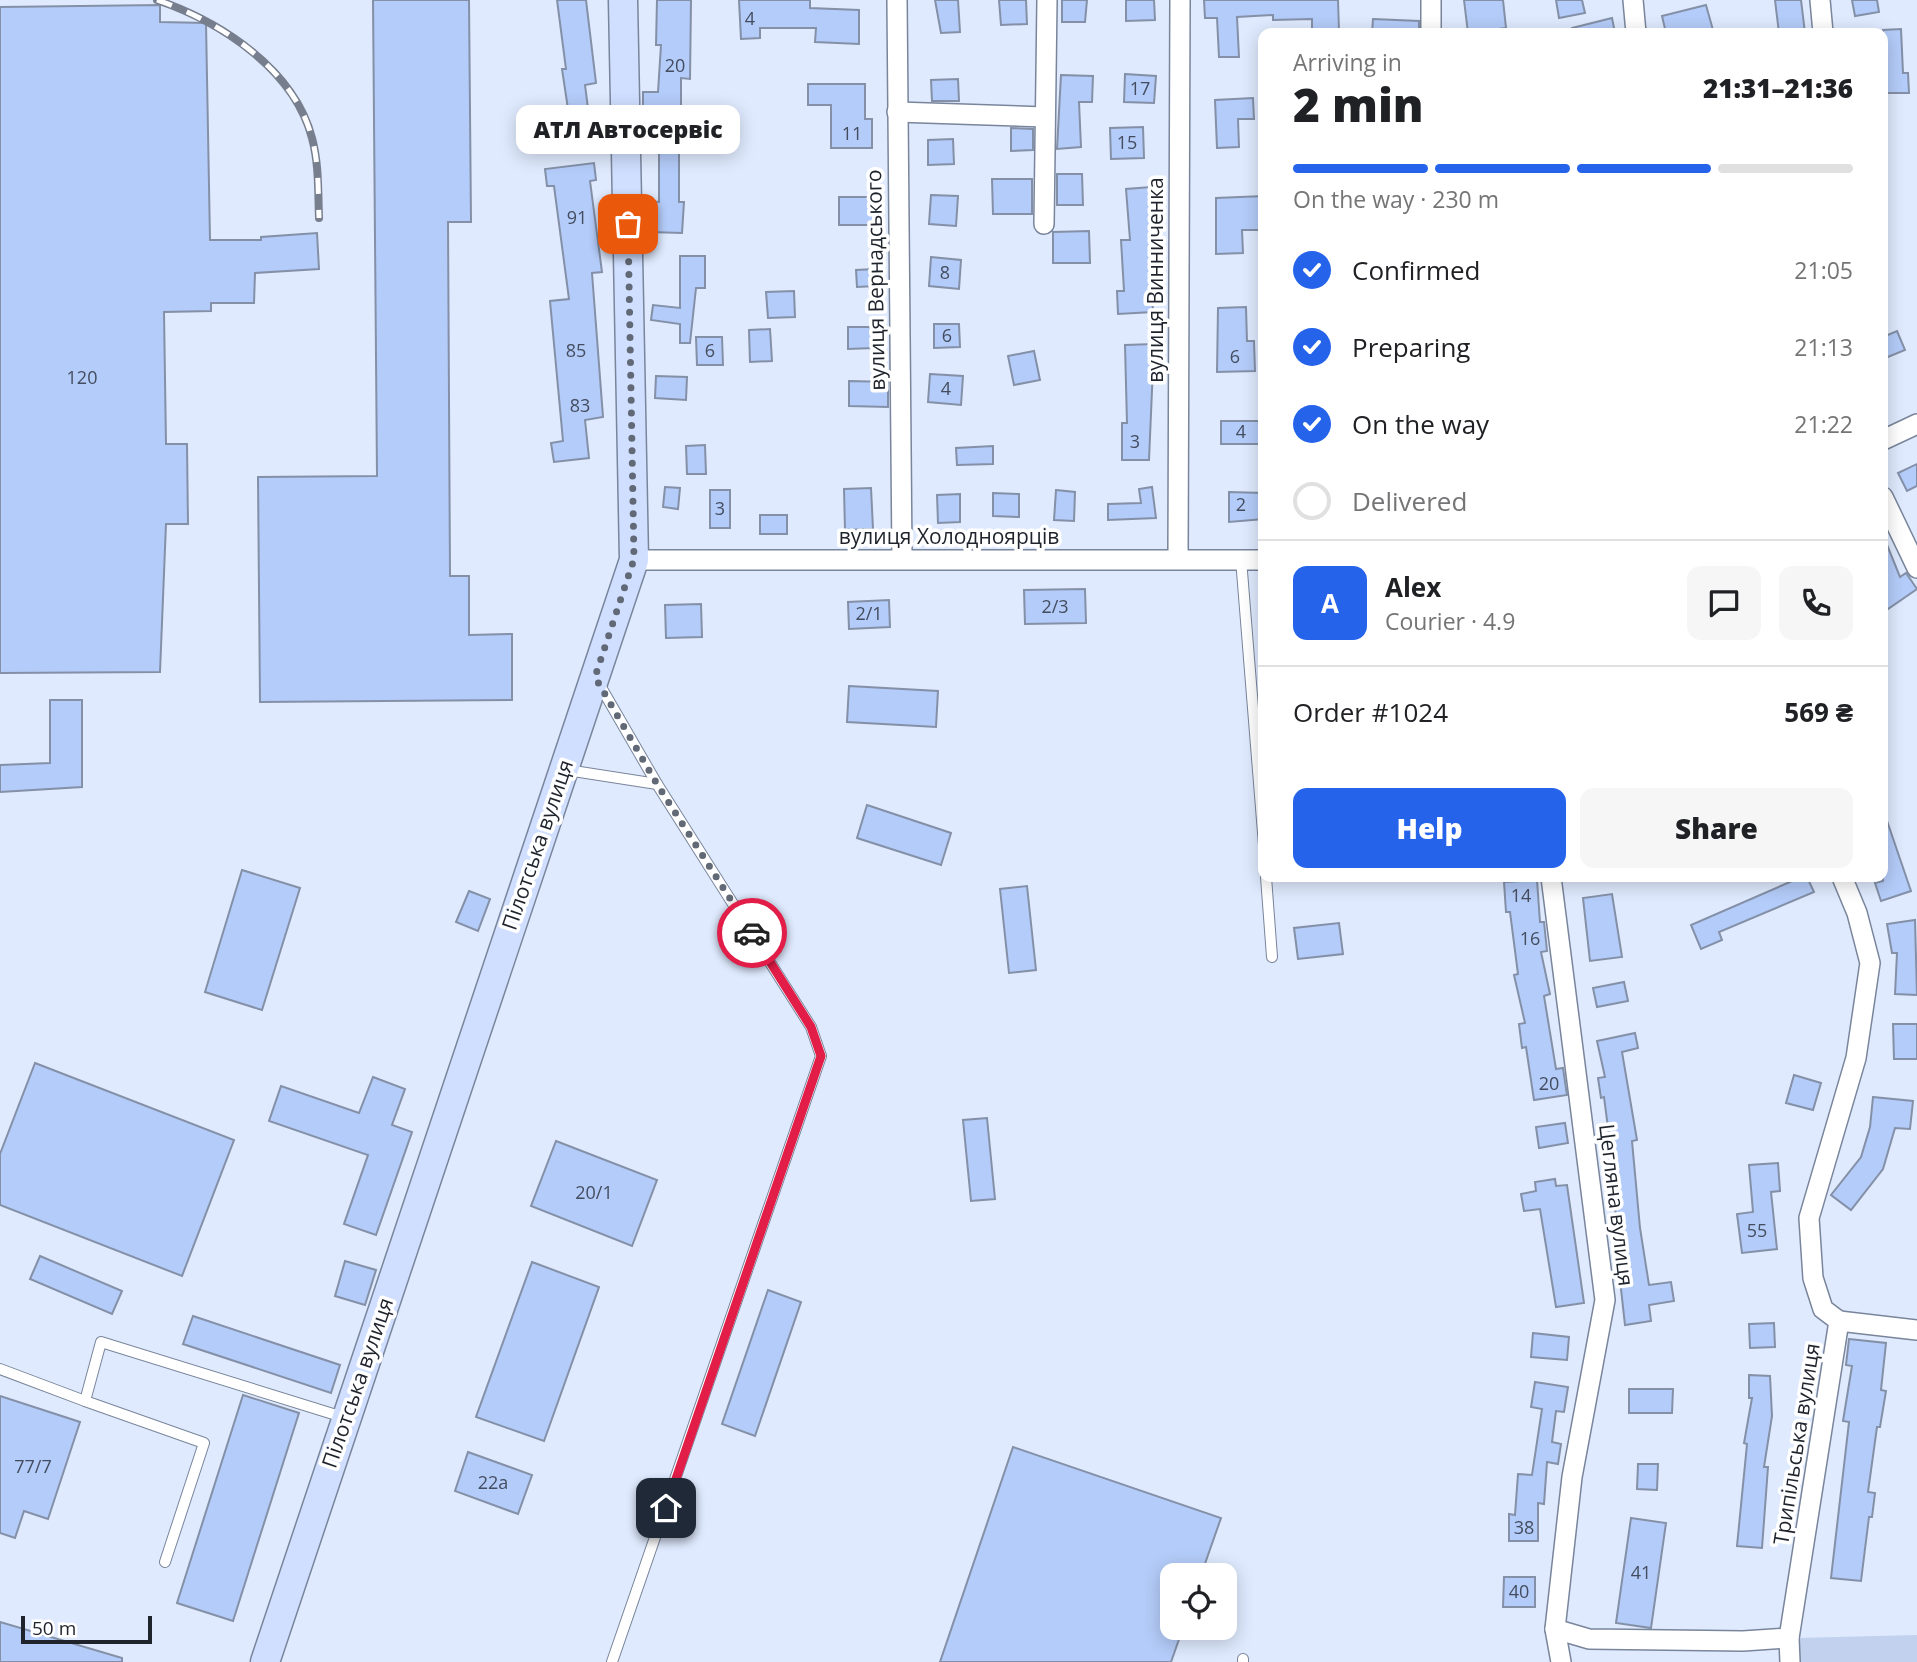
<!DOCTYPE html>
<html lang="en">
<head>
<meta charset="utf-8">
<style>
  body { margin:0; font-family:"Open Sans",sans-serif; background:#f6f6f6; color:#202124; height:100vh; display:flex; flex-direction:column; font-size:26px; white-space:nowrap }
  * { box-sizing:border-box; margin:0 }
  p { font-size:23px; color:#757577 }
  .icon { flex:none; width:38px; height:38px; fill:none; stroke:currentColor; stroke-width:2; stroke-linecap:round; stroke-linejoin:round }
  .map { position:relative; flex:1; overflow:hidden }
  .details { position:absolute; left:1258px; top:28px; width:630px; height:854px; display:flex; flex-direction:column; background:#fff; border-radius:14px; box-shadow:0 4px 18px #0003 }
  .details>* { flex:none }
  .buttons { position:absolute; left:1160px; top:1563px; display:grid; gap:14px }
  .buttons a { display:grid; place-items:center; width:77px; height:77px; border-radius:14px; background:#fff; box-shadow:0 4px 18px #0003; font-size:35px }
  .scale { position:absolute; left:21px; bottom:18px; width:131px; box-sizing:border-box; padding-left:7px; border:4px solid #1e232c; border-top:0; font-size:19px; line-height:24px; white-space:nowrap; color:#1e232c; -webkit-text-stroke:5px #fff; paint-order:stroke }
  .pin { position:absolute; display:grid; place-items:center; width:60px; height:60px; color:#fff; margin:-30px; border-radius:14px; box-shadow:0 4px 10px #0006 }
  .courier { position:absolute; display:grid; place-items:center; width:70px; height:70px; margin:-35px; border:5px solid #e11d48; border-radius:50%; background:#fff; color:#222; box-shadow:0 2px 9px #0007 }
  .bubble { position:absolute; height:49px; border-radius:14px; background:#fff; box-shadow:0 4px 18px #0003; font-size:23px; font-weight:800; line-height:49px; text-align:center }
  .headline em { font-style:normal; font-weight:800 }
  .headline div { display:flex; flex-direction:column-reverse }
  .headline { display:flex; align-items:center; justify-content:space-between; height:119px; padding:0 35px }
  h1 { font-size:46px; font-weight:800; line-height:52px }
  .bar { display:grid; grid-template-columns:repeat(4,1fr); gap:10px 7px; align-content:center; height:84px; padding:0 35px }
  .bar i { height:9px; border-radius:5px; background:#e0e0e0 }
  .bar .selected { background:#2563eb }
  .bar p { grid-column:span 4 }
  .line { display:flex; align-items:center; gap:18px; padding:0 35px; border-top:2px solid #e0e0e0 }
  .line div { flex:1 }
  .round { display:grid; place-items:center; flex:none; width:74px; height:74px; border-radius:14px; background:#f6f6f6 }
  ol { padding:0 35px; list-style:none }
  li { display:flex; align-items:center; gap:21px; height:77px }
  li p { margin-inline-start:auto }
  li .icon { padding:7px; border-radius:50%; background:#2563eb; color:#fff; stroke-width:4 }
  li:last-child { color:#757577 }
  li i { width:38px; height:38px; border:4px solid #e0e0e0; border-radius:50% }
  .action { display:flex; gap:14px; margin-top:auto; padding:14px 35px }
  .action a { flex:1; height:80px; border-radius:14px; background:#2563eb; color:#fff; font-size:28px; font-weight:800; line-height:80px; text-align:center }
  .action a+a { background:#f6f6f6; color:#202124 }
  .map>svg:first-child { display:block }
</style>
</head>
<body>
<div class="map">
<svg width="1917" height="1662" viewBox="0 0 1917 1662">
  <rect width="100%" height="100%" fill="#dfeafe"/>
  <!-- green -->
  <polygon fill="#c2d1ee" points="1917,1635 1917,1662 1798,1662 1797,1638"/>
  <!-- building -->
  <g fill="#b4ccf9" stroke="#8490a7" stroke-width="2">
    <polygon points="373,0 469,0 471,222 448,222 450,576 469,576 469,635 512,634 512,700 260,702 258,477 377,476"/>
    <polygon points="557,0 586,0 596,83 585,85 591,132 560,136 557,111 568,109 562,69 566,69"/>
    <polygon points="657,0 691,0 690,79 681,78 681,131 685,149 679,150 679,202 684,202 682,233 649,232 650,201 659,202 659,152 652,152 648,110 643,111 643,92 658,92 661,45 656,45"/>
    <polygon points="739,0 810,0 810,8 859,10 859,44 815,42 816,28 760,28 760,38 741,39"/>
    <polygon points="935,0 958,0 960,32 941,33"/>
    <polygon points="999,0 1026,0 1027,24 1001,25"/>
    <polygon points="1062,0 1087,0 1085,22 1062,22"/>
    <polygon points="1126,0 1154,0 1155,20 1126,21"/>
    <polygon points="1204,0 1338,0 1339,31 1312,32 1312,19 1273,20 1273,15 1237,17 1239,57 1219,57 1217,18 1205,18"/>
    <polygon points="1464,0 1503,0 1506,28 1468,33"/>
    <polygon points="1556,0 1582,0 1585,13 1559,18"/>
    <polygon points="1775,0 1801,0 1805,33 1779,33"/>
    <polygon points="1852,0 1877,0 1879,12 1855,16"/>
    <polygon points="160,5 160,22 206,23 210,240 261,240 261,237 317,233 319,269 255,273 254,303 211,303 211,311 164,312 166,444 187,444 188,524 166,524 160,672 0,673 0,7"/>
    <polygon points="1706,5 1713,30 1666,33 1662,16"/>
    <polygon points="1612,18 1615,33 1573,33 1572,28"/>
    <polygon points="1373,19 1419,21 1419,33 1372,33"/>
    <polygon points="1901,29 1903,73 1908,73 1909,93 1883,93 1883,30"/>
    <polygon points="1125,74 1156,76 1154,103 1124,102"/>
    <polygon points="1061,75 1093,76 1092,102 1079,102 1081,147 1057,149"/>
    <polygon points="958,79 959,101 932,101 931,80"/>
    <polygon points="808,84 865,84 865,119 872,119 872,148 831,148 831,105 808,105"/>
    <polygon points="1253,98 1254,119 1238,119 1239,147 1217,148 1215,100"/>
    <polygon points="1143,127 1144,158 1111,159 1110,128"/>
    <polygon points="1011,128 1033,129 1033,150 1011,151"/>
    <polygon points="953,139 954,164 928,165 928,140"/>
    <polygon points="594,163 596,180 590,181 602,272 592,273 603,417 585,420 589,458 554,462 551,443 563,441 550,301 569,299 554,186 547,186 545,169"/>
    <polygon points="1057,174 1082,174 1083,205 1057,205"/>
    <polygon points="992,179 1032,179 1032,214 993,214"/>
    <polygon points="1151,187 1158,273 1151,274 1153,312 1118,314 1117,291 1124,291 1121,240 1130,240 1126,189"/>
    <polygon points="931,195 958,196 956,226 929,224"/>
    <polygon points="1264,196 1264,230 1242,230 1243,253 1216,254 1216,198"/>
    <rect x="839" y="197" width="38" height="28"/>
    <polygon points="1089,231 1090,263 1053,263 1053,232"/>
    <polygon points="680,256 705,256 705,288 696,288 690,343 680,343 680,324 651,320 653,305 680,308"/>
    <polygon points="931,257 961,260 959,289 929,286"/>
    <polygon points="875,269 875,286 857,287 856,270"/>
    <polygon points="794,291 795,317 768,318 766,292"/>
    <polygon points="1246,307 1247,341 1254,341 1255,371 1217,372 1218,308"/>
    <polygon points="934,324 959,324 960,347 934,348"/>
    <polygon points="848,327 873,327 873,348 848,349"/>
    <polygon points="770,329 772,361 750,362 749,330"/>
    <polygon points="1897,331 1905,350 1883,359 1883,337"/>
    <polygon points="696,337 722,337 723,365 697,365"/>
    <polygon points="1154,344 1149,460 1122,460 1122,423 1127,423 1125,345"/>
    <polygon points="1034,351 1040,380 1014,385 1008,356"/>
    <polygon points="930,374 963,376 961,405 928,402"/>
    <polygon points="656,376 687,377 686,400 655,398"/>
    <polygon points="849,381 888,382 888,407 849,406"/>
    <rect x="1221" y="421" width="41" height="23"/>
    <polygon points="705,445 706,474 687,474 686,446"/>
    <polygon points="993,446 993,464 957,465 956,448"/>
    <polygon points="1917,464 1917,486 1907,491 1898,473"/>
    <polygon points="665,487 680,488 678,509 663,507"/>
    <polygon points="1152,487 1156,518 1108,520 1108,504 1141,503 1139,489"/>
    <polygon points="871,488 873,529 845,530 844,489"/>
    <rect x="710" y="490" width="20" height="38"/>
    <polygon points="1056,490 1075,492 1074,521 1054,520"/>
    <polygon points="1229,492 1264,493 1264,519 1229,522"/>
    <polygon points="993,493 1019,494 1019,517 993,516"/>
    <polygon points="960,494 960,522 938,523 937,495"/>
    <rect x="760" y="515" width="27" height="19"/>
    <polygon points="1883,535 1900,577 1906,573 1917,589 1888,609 1883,600"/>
    <polygon points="1085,589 1086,623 1025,624 1024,590"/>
    <polygon points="889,600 890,627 849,629 848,602"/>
    <polygon points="701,604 702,637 666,638 665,605"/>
    <polygon points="849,686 938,691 936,727 847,722"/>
    <polygon points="50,700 82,700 82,787 0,792 0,765 50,763"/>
    <polygon points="867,805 951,833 941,865 857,838"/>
    <polygon points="1885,815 1911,891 1881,901 1875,883 1883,881"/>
    <polygon points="242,870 300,888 262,1010 205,992"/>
    <polygon points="1787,877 1807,877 1814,892 1719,932 1722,940 1701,949 1691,925 1790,882"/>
    <polygon points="1537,880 1540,922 1544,922 1547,951 1541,952 1550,994 1544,996 1556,1069 1563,1068 1567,1095 1534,1100 1526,1047 1522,1048 1519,1024 1525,1023 1514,975 1518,974 1510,912 1506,912 1504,882"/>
    <polygon points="1027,886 1036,970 1009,973 1000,889"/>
    <polygon points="469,891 490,899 478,931 456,922"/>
    <polygon points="1612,894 1622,957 1590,961 1583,898"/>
    <polygon points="1915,920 1917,995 1895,994 1897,953 1892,953 1887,924"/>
    <polygon points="1339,923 1343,954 1298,959 1294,928"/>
    <polygon points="1624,982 1628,1001 1597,1007 1593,988"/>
    <polygon points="1893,1024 1917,1024 1917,1059 1894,1059"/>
    <polygon points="1635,1033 1638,1048 1622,1052 1637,1140 1632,1141 1640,1228 1649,1285 1671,1282 1674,1301 1649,1305 1651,1321 1625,1325 1617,1253 1622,1252 1608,1166 1613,1166 1604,1097 1601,1098 1598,1078 1605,1077 1597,1041"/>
    <polygon points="35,1063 234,1140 182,1276 0,1205 0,1154"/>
    <polygon points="1794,1075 1821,1083 1813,1110 1786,1103"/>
    <polygon points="373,1077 405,1089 392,1125 412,1132 376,1235 344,1224 368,1155 269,1121 281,1086 359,1113"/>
    <polygon points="1873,1097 1913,1101 1910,1129 1895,1128 1883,1169 1851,1210 1831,1195 1861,1157 1870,1127"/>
    <polygon points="987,1118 995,1199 971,1201 963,1120"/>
    <polygon points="1565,1123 1568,1143 1539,1148 1536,1127"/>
    <polygon points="556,1141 657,1180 632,1246 531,1206"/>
    <polygon points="1778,1163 1780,1191 1771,1192 1777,1249 1742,1253 1737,1214 1753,1212 1749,1165"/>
    <polygon points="1555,1179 1556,1186 1567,1185 1584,1303 1556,1307 1540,1209 1524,1211 1521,1194 1536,1191 1535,1182"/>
    <polygon points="40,1256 122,1291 112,1314 30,1279"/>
    <polygon points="345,1261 376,1270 365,1305 335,1296"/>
    <polygon points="532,1262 599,1287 544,1441 476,1417"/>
    <polygon points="768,1290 801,1302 755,1436 722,1424"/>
    <polygon points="193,1316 340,1365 331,1393 183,1344"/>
    <polygon points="1774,1323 1775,1347 1750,1348 1749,1324"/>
    <polygon points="1533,1333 1569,1337 1567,1360 1531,1357"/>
    <polygon points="1849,1339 1886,1343 1881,1390 1886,1391 1880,1427 1877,1427 1868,1492 1875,1493 1872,1517 1869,1517 1861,1581 1831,1578 1849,1422 1843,1421 1852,1366 1846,1365"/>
    <polygon points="1749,1375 1770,1376 1772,1416 1764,1467 1768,1467 1762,1548 1737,1546 1747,1444 1744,1443 1752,1398 1749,1398"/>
    <polygon points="1535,1382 1568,1387 1564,1412 1556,1411 1552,1442 1561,1444 1558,1464 1547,1462 1544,1504 1538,1503 1538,1541 1509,1541 1509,1514 1515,1515 1518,1474 1532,1475 1542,1409 1531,1407"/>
    <polygon points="1629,1389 1673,1389 1672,1413 1629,1413"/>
    <polygon points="243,1395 299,1413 233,1621 177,1603"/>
    <polygon points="0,1396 80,1422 48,1519 24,1511 15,1538 0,1533"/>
    <polygon points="1013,1447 1221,1518 1201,1575 1172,1575 1172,1628 1183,1628 1171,1662 940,1662"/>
    <polygon points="468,1452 532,1475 518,1514 455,1491"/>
    <polygon points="1638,1464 1658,1464 1657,1490 1637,1489"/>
    <polygon points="1631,1518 1666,1523 1651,1628 1616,1623"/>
    <polygon points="1504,1577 1535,1577 1535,1607 1503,1607"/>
    <polygon points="0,1622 122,1658 122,1662 0,1662"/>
  </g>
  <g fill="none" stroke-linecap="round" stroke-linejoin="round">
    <defs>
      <g id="lane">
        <polyline points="1241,559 1264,845"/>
        <polyline points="598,682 657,784 811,1027 821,1056 612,1662"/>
        <polyline points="567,770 657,784"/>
        <polyline points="1266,877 1272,957"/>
        <polyline points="0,1369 85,1401"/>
        <polyline points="165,1562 204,1443 85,1401 101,1342 346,1418"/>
        <polyline points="1243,1659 1243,1662"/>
      </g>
      <g id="street">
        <polyline points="897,0 902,559"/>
        <polyline points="1431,0 1431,33"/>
        <polyline points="1633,0 1636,33"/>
        <polyline points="1820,0 1823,33"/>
        <polyline points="897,112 1045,117"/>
        <polyline points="1044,224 1047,0"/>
        <polyline points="1883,440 1917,424"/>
        <polyline points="1883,497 1917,568"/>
        <polyline points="1178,559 1180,0"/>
        <polyline points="634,560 1264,560"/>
        <polyline points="1551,877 1605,1300 1572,1477 1555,1629 1561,1662"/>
        <polyline points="1839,1321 1917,1330"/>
        <polyline points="1555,1629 1589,1639 1743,1641 1789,1638"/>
        <polyline points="1790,1662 1789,1638 1839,1321 1823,1309 1813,1278 1809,1218 1856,1058 1870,963 1857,913 1842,877"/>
      </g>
      <polyline id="secondary" points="265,1662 634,560 623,0"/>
    </defs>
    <!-- lane casing -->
    <use href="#lane" stroke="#79859b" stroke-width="12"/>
    <!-- street casing -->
    <use href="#street" stroke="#79859b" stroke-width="22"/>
    <!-- secondary casing -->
    <use href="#secondary" stroke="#79859b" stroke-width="31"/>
    <!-- lane -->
    <use href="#lane" stroke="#fff" stroke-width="10"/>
    <!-- street -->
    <use href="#street" stroke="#fff" stroke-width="19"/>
    <!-- secondary -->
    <use href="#secondary" stroke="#d0dfff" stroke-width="28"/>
    <defs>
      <path id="rail" d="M157,0c64,22 137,69 155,138 7,26 6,53 7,80"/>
    </defs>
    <!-- rail casing -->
    <use href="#rail" stroke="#777e8d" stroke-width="8"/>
    <!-- rail -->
    <use href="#rail" stroke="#fff" stroke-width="5" stroke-dasharray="16" stroke-linecap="butt"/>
  </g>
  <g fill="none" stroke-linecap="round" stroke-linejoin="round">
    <!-- done -->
    <polyline stroke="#626976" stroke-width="7" stroke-dasharray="0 12.6" points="628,224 634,559 595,677 657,784 752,933"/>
    <!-- route -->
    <polyline stroke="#e11d48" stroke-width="9" points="666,1508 821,1056 811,1027 752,933"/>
  </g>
  <g text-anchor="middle" stroke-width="7" stroke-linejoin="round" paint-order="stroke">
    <!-- number labels -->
    <g font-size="18" fill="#444d5f">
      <text x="750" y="25">4</text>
      <text x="675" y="72">20</text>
      <text x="1140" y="95">17</text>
      <text x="852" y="140">11</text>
      <text x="1127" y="149">15</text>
      <text x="577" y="224">91</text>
      <text x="945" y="279">8</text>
      <text x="947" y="342">6</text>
      <text x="576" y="357">85</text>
      <text x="710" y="357">6</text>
      <text x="1235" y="363">6</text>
      <text x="82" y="384">120</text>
      <text x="946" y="395">4</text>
      <text x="580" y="412">83</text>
      <text x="1241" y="438">4</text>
      <text x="1135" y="448">3</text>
      <text x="1241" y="511">2</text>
      <text x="720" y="515">3</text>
      <text x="1055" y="613">2/3</text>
      <text x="869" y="620">2/1</text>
      <text x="1521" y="902">14</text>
      <text x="1530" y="945">16</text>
      <text x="1549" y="1090">20</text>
      <text x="594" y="1199">20/1</text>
      <text x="1757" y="1237">55</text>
      <text x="33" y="1473">77/7</text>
      <text x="493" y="1489">22а</text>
      <text x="1524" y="1534">38</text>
      <text x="1641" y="1579">41</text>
      <text x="1519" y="1598">40</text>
    </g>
    <!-- street labels -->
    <g font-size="21" fill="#1e232c" stroke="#fff">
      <text transform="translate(876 280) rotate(-91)" y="7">вулиця Вернадського</text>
      <text transform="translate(1156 280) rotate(-90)" y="7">вулиця Винниченка</text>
      <text x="949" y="544">вулиця Холодноярців</text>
      <text transform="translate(538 845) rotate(-71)" y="7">Пілотська вулиця</text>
      <text transform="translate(1616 1205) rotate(83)" y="7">Цегляна вулиця</text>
      <text transform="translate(358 1383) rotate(-71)" y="7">Пілотська вулиця</text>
      <text transform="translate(1797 1444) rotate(-81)" y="7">Трипільська вулиця</text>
    </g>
  </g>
</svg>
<div class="buttons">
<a><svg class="icon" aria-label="locate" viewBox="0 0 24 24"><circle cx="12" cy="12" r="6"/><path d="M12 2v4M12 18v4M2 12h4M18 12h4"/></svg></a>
</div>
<div class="scale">50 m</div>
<div class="pin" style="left:628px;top:224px;background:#ea580c"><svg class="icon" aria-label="bag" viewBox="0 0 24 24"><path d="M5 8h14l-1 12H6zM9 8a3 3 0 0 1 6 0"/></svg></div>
<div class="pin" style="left:666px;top:1508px;background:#1f2937"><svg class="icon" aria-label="home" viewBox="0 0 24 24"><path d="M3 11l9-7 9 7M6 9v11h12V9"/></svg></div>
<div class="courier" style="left:752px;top:933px"><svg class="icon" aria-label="car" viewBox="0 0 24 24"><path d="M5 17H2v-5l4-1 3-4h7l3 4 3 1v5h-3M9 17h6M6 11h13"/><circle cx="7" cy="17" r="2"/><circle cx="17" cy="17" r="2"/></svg></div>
<div class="bubble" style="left:516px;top:105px;width:224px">АТЛ Автосервіс</div>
<section class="details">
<div class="headline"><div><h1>2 min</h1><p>Arriving in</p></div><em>21:31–21:36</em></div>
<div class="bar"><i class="selected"></i><i class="selected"></i><i class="selected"></i><i></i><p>On the way · 230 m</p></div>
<ol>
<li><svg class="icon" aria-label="check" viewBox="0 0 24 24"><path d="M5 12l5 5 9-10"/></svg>Confirmed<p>21:05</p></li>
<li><svg class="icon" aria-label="check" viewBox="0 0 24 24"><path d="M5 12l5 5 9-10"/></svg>Preparing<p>21:13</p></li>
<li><svg class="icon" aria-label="check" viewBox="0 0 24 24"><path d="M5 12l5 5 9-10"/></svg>On the way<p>21:22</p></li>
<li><i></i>Delivered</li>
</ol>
<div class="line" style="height:126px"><b class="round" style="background:#2563eb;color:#fff">A</b><div><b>Alex</b><p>Courier · 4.9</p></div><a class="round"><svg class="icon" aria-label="chat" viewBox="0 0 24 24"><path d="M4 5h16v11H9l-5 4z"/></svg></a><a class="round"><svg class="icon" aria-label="phone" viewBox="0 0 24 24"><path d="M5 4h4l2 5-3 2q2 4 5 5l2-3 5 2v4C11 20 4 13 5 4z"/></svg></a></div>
<div class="line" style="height:91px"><div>Order #1024</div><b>569 ₴</b></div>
<div class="action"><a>Help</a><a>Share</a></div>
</section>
</div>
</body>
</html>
